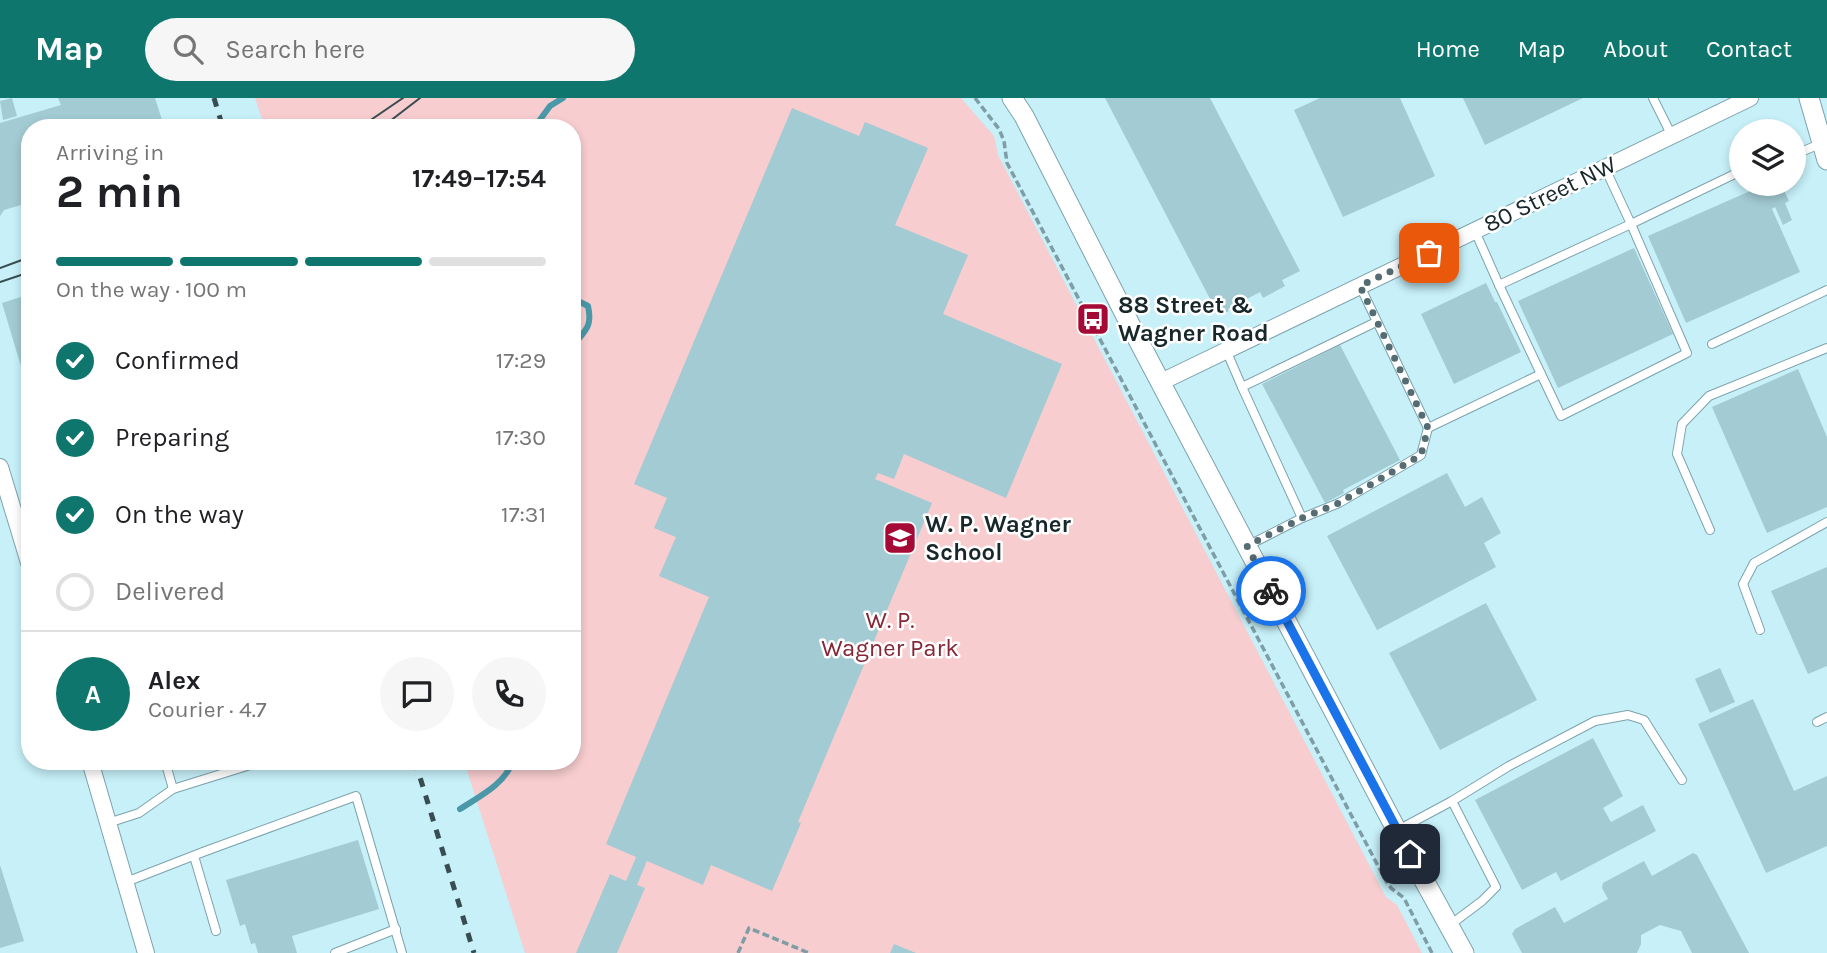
<!DOCTYPE html>
<html lang="en">
<head>
<meta charset="utf-8">
<style>
  body { margin:0; font-family:Karla,sans-serif; background:#f6f6f6; color:#202124; height:100vh; display:flex; flex-direction:column; font-size:26px; white-space:nowrap }
  * { box-sizing:border-box; margin:0 }
  p { font-size:23px; color:#757577 }
  .icon { flex:none; width:38px; height:38px; fill:none; stroke:currentColor; stroke-width:2; stroke-linecap:round; stroke-linejoin:round }
  .map { position:relative; flex:1; overflow:hidden }
  .side { position:absolute; left:21px; top:21px; width:560px; height:651px; display:flex; flex-direction:column; background:#fff; border-radius:28px; box-shadow:0 4px 10px #0003 }
  .side>* { flex:none }
  .controls { position:absolute; left:1729px; top:21px; display:grid; gap:14px }
  .controls a { display:grid; place-items:center; width:77px; height:77px; border-radius:50%; background:#fff; box-shadow:0 4px 10px #0003; font-size:35px }
  .pin { position:absolute; display:grid; place-items:center; width:60px; height:60px; color:#fff; margin:-30px; border-radius:14px; box-shadow:0 4px 10px #0006 }
  .courier { position:absolute; display:grid; place-items:center; width:70px; height:70px; margin:-35px; border:5px solid #1a73e8; border-radius:50%; background:#fff; color:#222; box-shadow:0 2px 9px #0007 }
  .headline em { font-style:normal; font-weight:700 }
  .headline div { display:flex; flex-direction:column-reverse }
  .headline { display:flex; align-items:center; justify-content:space-between; height:119px; padding:0 35px }
  h1 { font-size:46px; font-weight:700; line-height:52px }
  .bar { display:grid; grid-template-columns:repeat(4,1fr); gap:10px 7px; align-content:center; height:84px; padding:0 35px }
  .bar i { height:9px; border-radius:5px; background:#e0e0e0 }
  .bar .active { background:#0f766e }
  .bar p { grid-column:span 4 }
  .line { display:flex; align-items:center; gap:18px; padding:0 35px; border-top:2px solid #e0e0e0 }
  .line div { flex:1 }
  .round { display:grid; place-items:center; flex:none; width:74px; height:74px; border-radius:37px; background:#f6f6f6 }
  ol { padding:0 35px; list-style:none }
  li { display:flex; align-items:center; gap:21px; height:77px }
  li p { margin-inline-start:auto }
  li .icon { padding:7px; border-radius:50%; background:#0f766e; color:#fff; stroke-width:4 }
  li:last-child { color:#757577 }
  li i { width:38px; height:38px; border:4px solid #e0e0e0; border-radius:50% }
  header { display:flex; align-items:center; gap:42px; box-sizing:border-box; height:98px; padding:0 35px; background:#0f766e; color:#fff }
  header strong { font-size:33px }
  nav { display:flex; gap:38px; margin-inline-start:auto; font-size:24px }
  .search { width:490px; height:63px; background:#f6f6f6; display:flex; align-items:center; gap:18px; box-sizing:border-box; padding:0 24px; border-radius:38px; color:#757577; font-size:26px }
  .map>svg:first-child { display:block }
</style>
</head>
<body>
<header>
<strong>Map</strong>
<div class="search"><svg class="icon" aria-label="search" viewBox="0 0 24 24"><circle cx="10" cy="10" r="6"/><path d="M15 15l6 6"/></svg>Search here</div>
<nav><a>Home</a><a>Map</a><a>About</a><a>Contact</a></nav>
</header>
<div class="map">
<svg width="1827" height="855" viewBox="0 0 1827 855">
  <rect width="100%" height="100%" fill="#c7f0f9"/>
  <!-- green -->
  <polygon fill="#f7cdcf" points="255,0 961,0 994,38 998,57 1386,799 1397,807 1422,855 525,855 464,663 572,663 572,30 265,30"/>
  <g fill="none" stroke-linecap="round" stroke-linejoin="round">
    <!-- stream -->
    <g stroke="#4a98a8" stroke-width="6">
      <polyline points="534,30 550,8 563,0"/>
      <path d="M572,200l16,8c5,22 -4,25 -16,41"/>
      <path d="M460,711c20,-13 44,-24 53,-48"/>
    </g>
  </g>
  <!-- building -->
  <g fill="#a3cbd3">
    <polygon points="12,0 17,18 3,22 0,3"/>
    <polygon points="58,0 155,0 163,25 148,30 30,30 30,123 27,124 21,107 4,112 0,118 0,25 61,7"/>
    <polygon points="1105,0 1210,0 1300,173 1282,182 1285,188 1263,200 1260,194 1228,211 1229,213 1219,218"/>
    <polygon points="1320,0 1400,0 1435,78 1343,119 1294,12"/>
    <polygon points="1463,0 1583,0 1485,47"/>
    <polygon points="792,10 859,38 865,24 928,50 895,127 968,157 943,216 1062,266 1006,400 904,356 894,381 878,375 875,381 932,405 798,724 801,725 772,793 711,767 703,787 647,763 637,787 645,790 617,855 576,855 610,776 626,783 636,759 606,746 709,499 659,478 676,439 654,430 667,400 634,386"/>
    <polygon points="1766,86 1781,86 1789,103 1785,105 1792,122 1783,127 1775,109 1772,111 1800,174 1686,225 1648,138"/>
    <polygon points="1634,150 1673,236 1558,290 1518,203"/>
    <polygon points="1486,185 1495,204 1497,204 1521,254 1454,286 1421,216"/>
    <polygon points="30,196 30,295 29,295 2,205"/>
    <polygon points="1340,247 1400,362 1343,392 1344,395 1325,405 1262,286"/>
    <polygon points="1798,271 1827,339 1827,409 1767,435 1712,309"/>
    <polygon points="1447,375 1465,409 1482,399 1501,435 1484,445 1496,469 1377,532 1327,438"/>
    <polygon points="1827,469 1827,568 1808,576 1771,493"/>
    <polygon points="1486,505 1537,602 1440,652 1389,555"/>
    <polygon points="1720,570 1735,604 1710,615 1695,581"/>
    <polygon points="1753,601 1794,693 1827,678 1827,748 1766,775 1698,626"/>
    <polygon points="1593,640 1623,698 1603,710 1611,724 1643,707 1656,733 1561,783 1556,774 1522,792 1475,702"/>
    <polygon points="358,742 379,811 292,838 297,855 258,855 255,845 251,846 245,826 240,828 226,782"/>
    <polygon points="1693,755 1697,757 1749,855 1692,855 1681,833 1660,827 1641,837 1641,846 1637,855 1522,855 1512,836 1515,831 1555,809 1564,825 1608,801 1602,790 1603,785 1644,763 1652,778"/>
    <polygon points="0,767 24,843 0,850"/>
    <polygon points="894,846 916,855 890,855"/>
  </g>
  <g fill="none" stroke-linecap="round" stroke-linejoin="round">
    <defs>
      <g id="service">
        <polyline points="1653,0 1672,38"/>
        <polyline points="1794,57 1822,45"/>
        <polyline points="1475,133 1499,187 1631,126 1605,70"/>
        <polyline points="1360,188 1428,330 1541,276 1499,187"/>
        <polyline points="1712,246 1827,192"/>
        <polyline points="1226,252 1242,289 1376,224"/>
        <polyline points="1541,276 1561,318 1687,255 1631,126 1741,73"/>
        <polyline points="1242,289 1302,420 1247,448"/>
        <polyline points="1302,420 1339,405 1421,357 1428,330"/>
        <polyline points="1710,432 1677,356 1682,326 1709,298 1827,250"/>
        <polyline points="1760,532 1743,486 1754,465 1827,424"/>
        <polyline points="1817,624 1827,619"/>
        <polyline points="165,663 173,691"/>
        <polyline points="1452,703 1509,668 1595,623 1628,617 1644,622 1682,682"/>
        <polyline points="108,725 139,715 173,691 263,663"/>
        <polyline points="1398,732 1452,703 1496,789 1482,803 1450,827"/>
        <polyline points="194,758 216,833"/>
        <polyline points="126,784 203,754 356,698 402,855"/>
        <polyline points="335,855 396,831"/>
      </g>
      <g id="minor">
        <polyline points="1161,284 1750,0"/>
        <polyline points="0,369 30,468"/>
        <polyline points="90,663 146,855"/>
      </g>
      <g id="tertiary">
        <polyline points="1012,0 1024,18 1136,238 1397,733 1464,855"/>
        <polyline points="1809,0 1827,62"/>
      </g>
    </defs>
    <!-- service casing -->
    <use href="#service" stroke="#7da3ac" stroke-width="10"/>
    <!-- minor casing -->
    <use href="#minor" stroke="#7da3ac" stroke-width="18"/>
    <!-- tertiary casing -->
    <use href="#tertiary" stroke="#7da3ac" stroke-width="21"/>
    <!-- path -->
    <g stroke="#7e9da4" stroke-width="3.5" stroke-dasharray="7 3.5" stroke-linecap="butt">
      <polyline points="975,0 999,31 1004,43 1007,65 1386,783 1391,790 1404,800 1432,855"/>
      <polyline points="738,855 749,830 809,855"/>
    </g>
    <!-- service -->
    <use href="#service" stroke="#fff" stroke-width="8"/>
    <!-- minor -->
    <use href="#minor" stroke="#fff" stroke-width="16"/>
    <!-- tertiary -->
    <use href="#tertiary" stroke="#fff" stroke-width="19"/>
    <!-- tram -->
    <g stroke="#384d51" stroke-width="2">
      <polyline points="359,30 403,0"/>
      <polyline points="381,30 420,0"/>
      <polyline points="0,170 30,159"/>
      <polyline points="0,184 30,174"/>
    </g>
    <!-- rail -->
    <g stroke="#384d51" stroke-width="5" stroke-dasharray="9 9" stroke-linecap="butt">
      <polyline points="214,0 223,30"/>
      <polyline points="415,663 474,855"/>
    </g>
  </g>
  <g fill="none" stroke-linecap="round" stroke-linejoin="round">
    <!-- done -->
    <polyline stroke="#556d72" stroke-width="7" stroke-dasharray="0 12.6" points="1271,493 1247,448 1302,420 1339,405 1421,357 1428,330 1360,188 1429,155"/>
    <!-- route -->
    <polyline stroke="#1a73e8" stroke-width="9" points="1271,493 1410,756"/>
  </g>
  <!-- icons -->
  <defs>
    <symbol id="bus-square" viewBox="-11 -11 22 22"><rect x="-9" y="-9" width="18" height="18" rx="4" fill="#a50a36" stroke="#fff"/><path d="M-5-6H5V4H4V6H2V4H-2V6H-4V4H-5ZM-3.5-4V0h7V-4ZM-3.5 1.2v1.5H-2V1.2ZM2 1.2v1.5H3.5V1.2Z" fill="#fff"/></symbol>
    <symbol id="school-square" viewBox="-11 -11 22 22"><rect x="-9" y="-9" width="18" height="18" rx="4" fill="#a50a36" stroke="#fff"/><path d="M0-5L7-2L0 1L-7-2ZM-4 1L0 2.5L4 1V4Q0 6-4 4Z" fill="#fff"/></symbol>
  </defs>
  <g fill-rule="evenodd">
    <use href="#bus-square" x="1074" y="202" width="38" height="38"/>
    <use href="#school-square" x="881" y="421" width="38" height="38"/>
  </g>
  <g text-anchor="middle" stroke-width="5" stroke-linejoin="round" paint-order="stroke">
    <!-- street labels -->
    <g font-size="24" fill="#17272a" stroke="#fff">
      <text transform="translate(1550 96) rotate(-26)" y="8">80 Street NW</text>
    </g>
    <!-- poi labels -->
    <g font-size="24" font-weight="bold" fill="#17272a" stroke="#fff" text-anchor="start">
      <text x="1118" y="215">88 Street &amp;<tspan x="1118" dy="28">Wagner Road</tspan></text>
      <text x="925" y="434">W. P. Wagner<tspan x="925" dy="28">School</tspan></text>
    </g>
    <!-- park labels -->
    <g font-size="24" fill="#872636" stroke="#fff">
      <text x="890" y="530">W. P.<tspan x="890" dy="28">Wagner Park</tspan></text>
    </g>
  </g>
</svg>
<div class="controls">
<a><svg class="icon" aria-label="layers" viewBox="0 0 24 24"><path d="M12 4l9 5-9 5-9-5zM3 14l9 5 9-5"/></svg></a>
</div>
<div class="pin" style="left:1429px;top:155px;background:#ea580c"><svg class="icon" aria-label="bag" viewBox="0 0 24 24"><path d="M5 8h14l-1 12H6zM9 8a3 3 0 0 1 6 0"/></svg></div>
<div class="pin" style="left:1410px;top:756px;background:#1f2937"><svg class="icon" aria-label="home" viewBox="0 0 24 24"><path d="M3 11l9-7 9 7M6 9v11h12V9"/></svg></div>
<div class="courier" style="left:1271px;top:493px"><svg class="icon" aria-label="bike" viewBox="0 0 24 24"><circle cx="6" cy="16" r="4"/><circle cx="18" cy="16" r="4"/><path d="M6 16l4-8h5l3 8M10 8l3 8H6M13 5h3"/></svg></div>
<section class="side">
<div class="headline"><div><h1>2 min</h1><p>Arriving in</p></div><em>17:49–17:54</em></div>
<div class="bar"><i class="active"></i><i class="active"></i><i class="active"></i><i></i><p>On the way · 100 m</p></div>
<ol>
<li><svg class="icon" aria-label="check" viewBox="0 0 24 24"><path d="M5 12l5 5 9-10"/></svg>Confirmed<p>17:29</p></li>
<li><svg class="icon" aria-label="check" viewBox="0 0 24 24"><path d="M5 12l5 5 9-10"/></svg>Preparing<p>17:30</p></li>
<li><svg class="icon" aria-label="check" viewBox="0 0 24 24"><path d="M5 12l5 5 9-10"/></svg>On the way<p>17:31</p></li>
<li><i></i>Delivered</li>
</ol>
<div class="line" style="height:126px"><b class="round" style="background:#0f766e;color:#fff">A</b><div><b>Alex</b><p>Courier · 4.7</p></div><a class="round"><svg class="icon" aria-label="chat" viewBox="0 0 24 24"><path d="M4 5h16v11H9l-5 4z"/></svg></a><a class="round"><svg class="icon" aria-label="phone" viewBox="0 0 24 24"><path d="M5 4h4l2 5-3 2q2 4 5 5l2-3 5 2v4C11 20 4 13 5 4z"/></svg></a></div>
</section>
</div>
</body>
</html>
